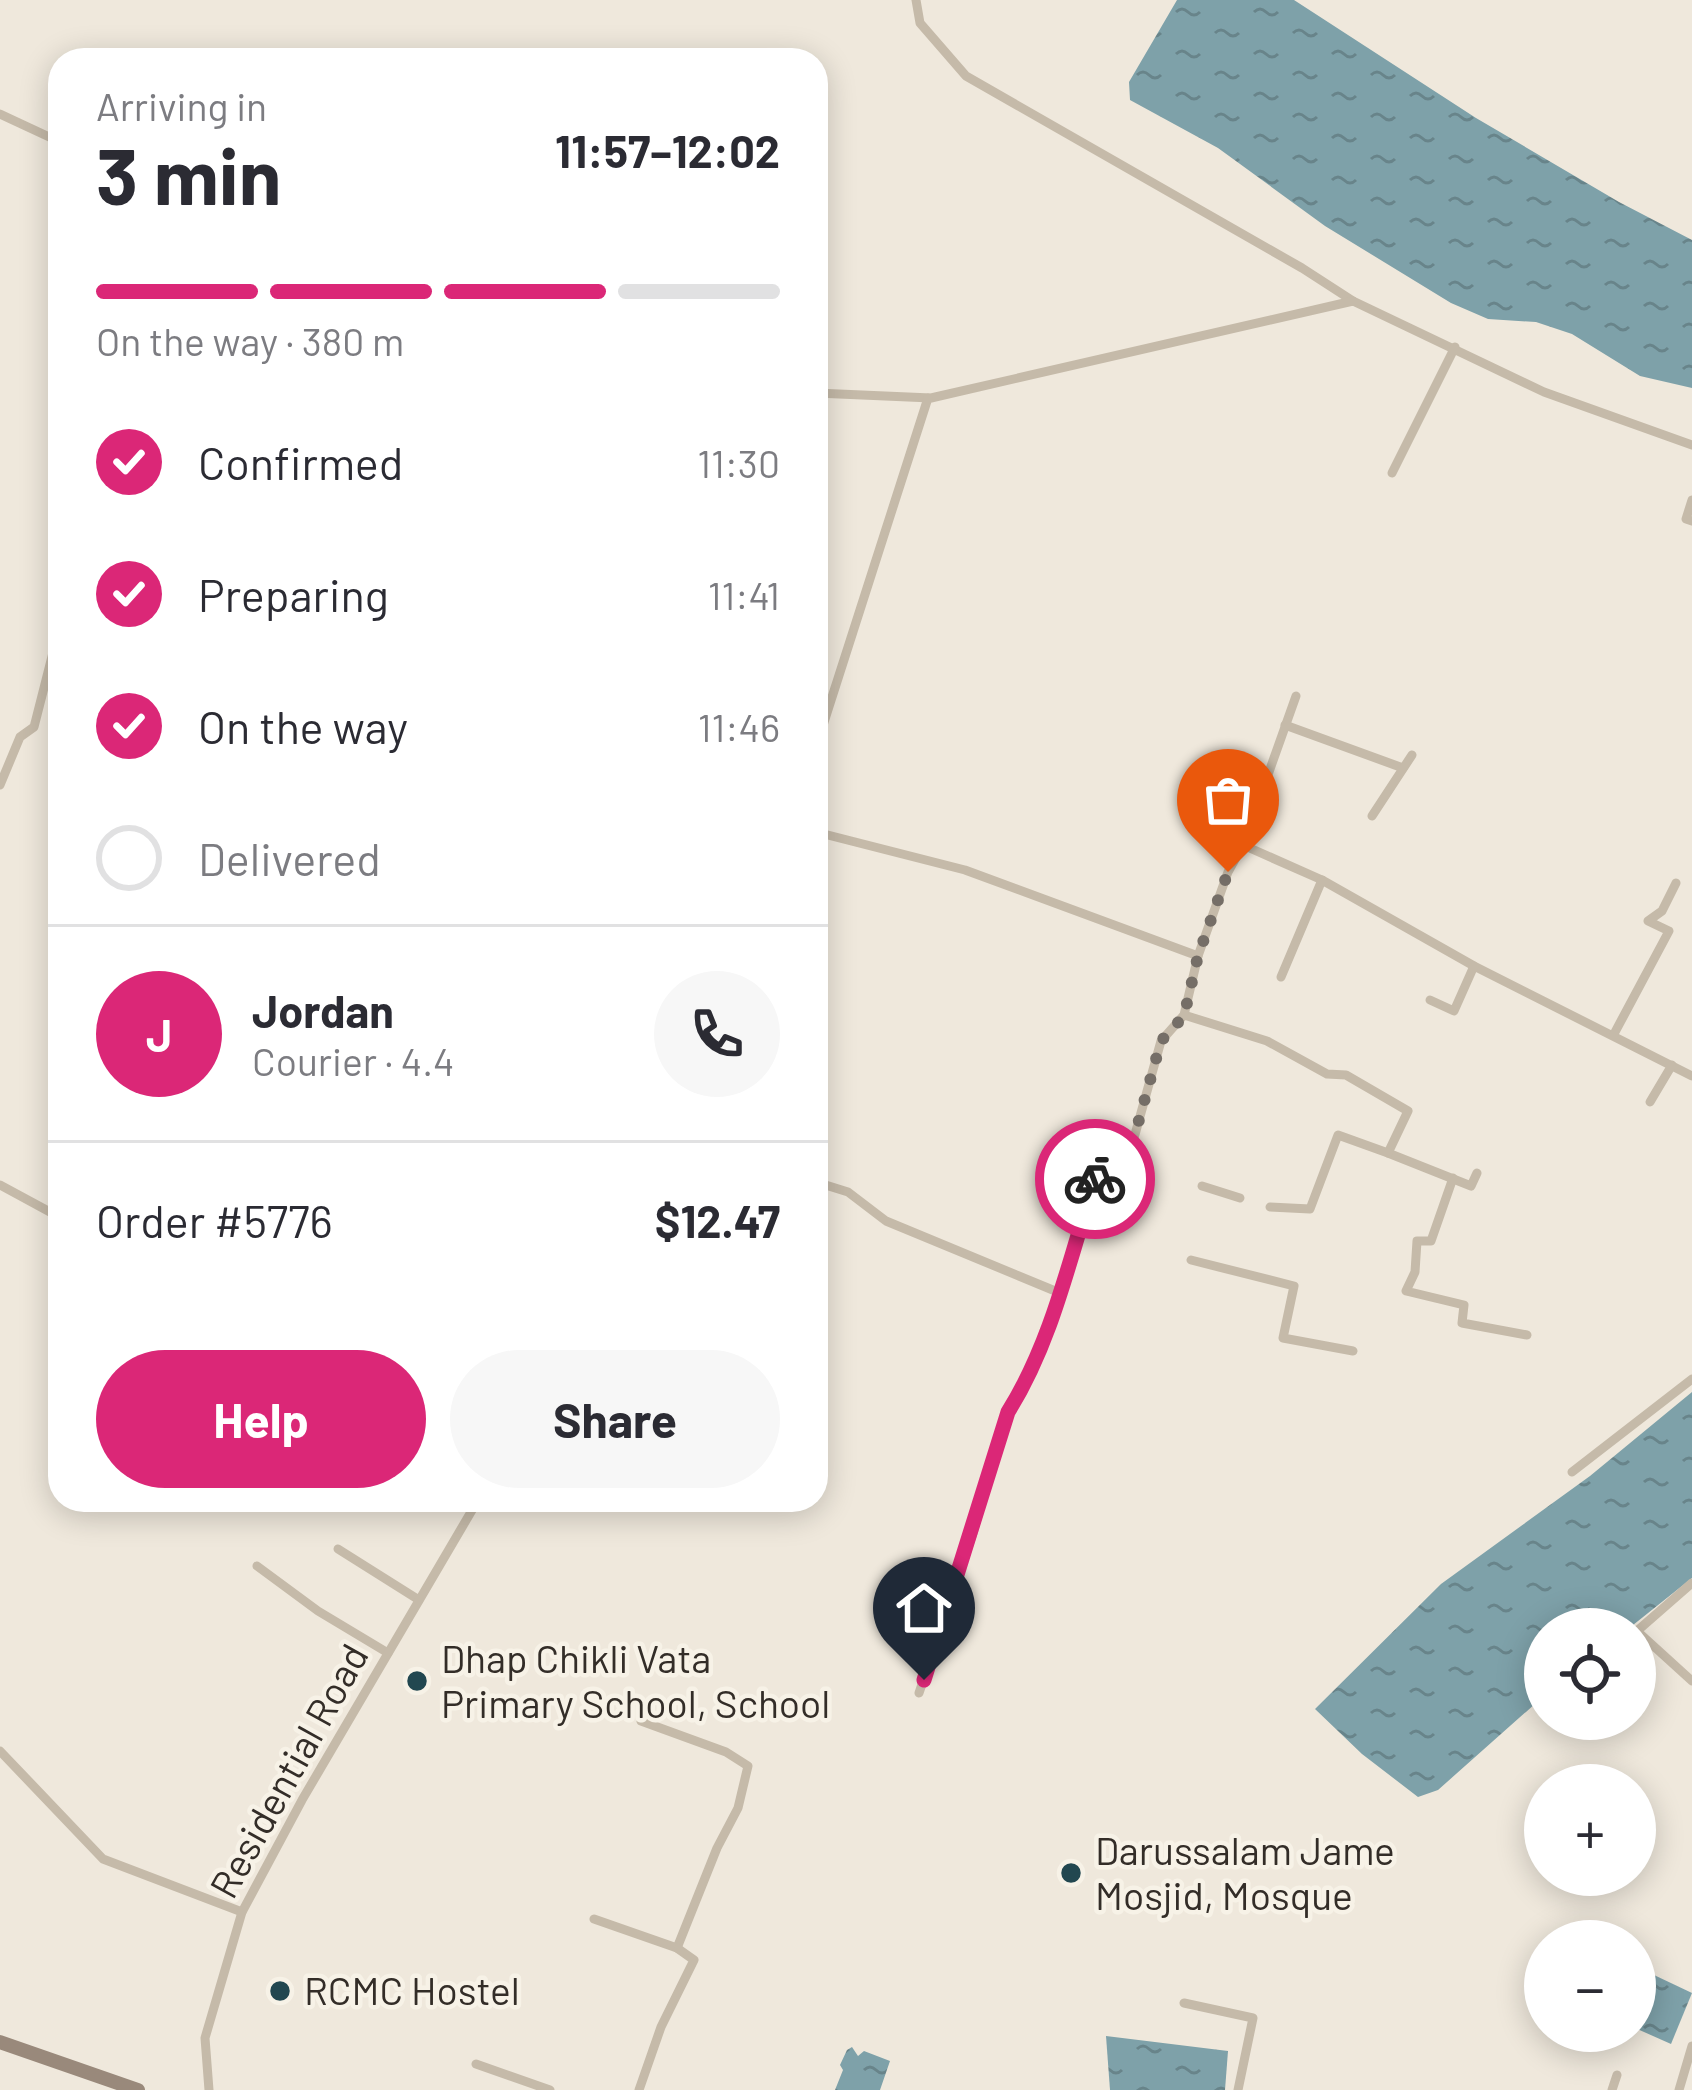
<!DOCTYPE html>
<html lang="en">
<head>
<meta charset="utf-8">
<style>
  body { margin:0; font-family:Barlow,sans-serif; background:#f7f7f7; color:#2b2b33; height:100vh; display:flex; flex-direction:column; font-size:45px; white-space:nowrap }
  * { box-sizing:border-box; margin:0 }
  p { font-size:39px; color:#7c7c81 }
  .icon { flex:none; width:66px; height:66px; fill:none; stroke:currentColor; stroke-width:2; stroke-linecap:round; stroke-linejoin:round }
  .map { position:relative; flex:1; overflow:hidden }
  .panel { position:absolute; left:48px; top:48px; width:780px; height:1464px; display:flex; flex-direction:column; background:#fff; border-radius:36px; box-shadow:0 6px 30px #0003 }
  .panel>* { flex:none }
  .controls { position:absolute; left:1524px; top:1608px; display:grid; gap:24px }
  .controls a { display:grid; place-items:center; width:132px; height:132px; border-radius:50%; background:#fff; box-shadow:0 6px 30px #0003; font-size:60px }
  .pin { position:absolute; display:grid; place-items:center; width:102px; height:102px; color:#fff; margin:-123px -51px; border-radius:50% 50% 50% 0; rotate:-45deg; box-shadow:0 0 12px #0007 }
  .pin .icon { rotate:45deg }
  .courier { position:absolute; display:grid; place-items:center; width:120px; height:120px; margin:-60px; border:9px solid #db2777; border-radius:50%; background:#fff; color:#222; box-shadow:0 3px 15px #0007 }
  .overview em { font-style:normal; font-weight:700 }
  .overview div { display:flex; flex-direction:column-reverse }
  .overview { display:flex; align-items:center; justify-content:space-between; height:204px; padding:0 48px }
  h1 { font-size:78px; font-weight:700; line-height:90px }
  .bar { display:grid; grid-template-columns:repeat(4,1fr); gap:18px 12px; align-content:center; height:144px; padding:0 48px }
  .bar i { height:15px; border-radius:9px; background:#e1e1e2 }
  .bar .active { background:#db2777 }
  .bar p { grid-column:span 4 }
  .line { display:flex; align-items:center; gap:30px; padding:0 48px; border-top:3px solid #e1e1e2 }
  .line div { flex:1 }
  .round { display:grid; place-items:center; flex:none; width:126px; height:126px; border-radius:63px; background:#f7f7f7 }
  ol { padding:0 48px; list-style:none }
  li { display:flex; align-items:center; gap:36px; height:132px }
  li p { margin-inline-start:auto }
  li .icon { padding:12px; border-radius:50%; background:#db2777; color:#fff; stroke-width:4 }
  li:last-child { color:#7c7c81 }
  li i { width:66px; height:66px; border:6px solid #e1e1e2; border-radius:50% }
  .cta { display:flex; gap:24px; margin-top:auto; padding:24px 48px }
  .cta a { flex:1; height:138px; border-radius:72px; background:#db2777; color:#fff; font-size:48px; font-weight:700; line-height:138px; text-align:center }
  .cta a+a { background:#f7f7f7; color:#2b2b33 }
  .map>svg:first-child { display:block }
</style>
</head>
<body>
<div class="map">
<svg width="1692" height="2090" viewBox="0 0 1692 2090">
  <defs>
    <pattern id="water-ripples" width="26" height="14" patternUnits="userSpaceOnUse" patternTransform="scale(3)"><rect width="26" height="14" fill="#7ea1a9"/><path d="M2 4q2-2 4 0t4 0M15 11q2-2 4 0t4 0" fill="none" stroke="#68848a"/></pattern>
  </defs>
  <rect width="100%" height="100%" fill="#efe8dc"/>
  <!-- water -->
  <g fill="url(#water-ripples)">
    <polygon points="1177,0 1294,0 1476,118 1619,202 1692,240 1692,388 1640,376 1572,334 1536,322 1488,319 1451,303 1325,226 1218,148 1130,100 1129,82"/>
    <polygon points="1692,1392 1692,1578 1628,1629 1545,1629 1545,1695 1438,1790 1418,1797 1362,1754 1315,1709 1441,1584 1590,1476"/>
    <polygon points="1635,1966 1692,1993 1671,2044 1635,2028"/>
    <polygon points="1106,2036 1228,2051 1225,2090 1110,2090"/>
    <polygon points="852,2047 858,2056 864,2051 890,2061 880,2090 835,2090 843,2070 840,2065 847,2050"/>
  </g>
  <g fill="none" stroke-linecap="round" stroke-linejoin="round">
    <!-- street -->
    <g stroke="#c5baa9" stroke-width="9">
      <polyline points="916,0 920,23 966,76 1302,268 1353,301"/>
      <polyline points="0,114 60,142"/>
      <polyline points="816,393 931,398 1353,301 1544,392 1692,445"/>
      <polyline points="1392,473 1455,347"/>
      <polyline points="1692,500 1686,519 1692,521"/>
      <polyline points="60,583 60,600"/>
      <polyline points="1285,725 1403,768"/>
      <polyline points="816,747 928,398"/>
      <polyline points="0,785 20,737 34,727 60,625"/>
      <polyline points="1372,816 1412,755"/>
      <polyline points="816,832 965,870 1198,956 1228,872 1243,845 1322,880 1474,966 1692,1076"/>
      <polyline points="1243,845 1296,696"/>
      <polyline points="1281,977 1322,880"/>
      <polyline points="1430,1000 1454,1011 1474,966"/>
      <polyline points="1184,1015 1267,1041 1327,1074 1346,1075 1408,1111 1388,1153 1471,1186 1477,1173"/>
      <polyline points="1614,1034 1669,931 1648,921 1662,911 1676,883"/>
      <polyline points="1650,1102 1672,1065"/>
      <polyline points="1453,1178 1431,1241 1417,1241 1415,1272 1406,1291 1464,1305 1462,1323 1527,1335"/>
      <polyline points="816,1182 848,1192 886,1221 1060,1293"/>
      <polyline points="0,1185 50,1212"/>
      <polyline points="1202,1186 1240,1198"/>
      <polyline points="1270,1207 1310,1209 1338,1135 1388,1153"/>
      <polyline points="1191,1260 1294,1286 1283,1338 1353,1351"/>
      <polyline points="1572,1472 1692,1379"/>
      <polyline points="338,1549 419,1600"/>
      <polyline points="257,1566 318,1611 388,1653"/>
      <polyline points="1692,1583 1637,1631 1692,1681"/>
      <polyline points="919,1693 973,1533 1008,1412 1021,1391 1060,1293 1101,1158 1129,1156 1161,1041 1184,1015 1198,956"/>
      <polyline points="641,1721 726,1752 748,1766 738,1808 717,1848 677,1948"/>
      <polyline points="0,1751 103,1859 242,1912"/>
      <polyline points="594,1919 677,1948 694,1960 661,2027 639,2090"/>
      <polyline points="1184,2003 1253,2018 1238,2090"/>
      <polyline points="476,2064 550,2090"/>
      <polyline points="209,2090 205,2038 242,1912 302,1800 478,1500"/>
      <polyline points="1612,2090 1617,2075"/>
      <polyline points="1679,2090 1692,2046"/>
    </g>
    <!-- secondary -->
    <polyline stroke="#99897b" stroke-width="14" points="0,2042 138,2090"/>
  </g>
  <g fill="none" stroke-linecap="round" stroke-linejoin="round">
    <!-- done -->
    <polyline stroke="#756e67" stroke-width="12" stroke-dasharray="0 21.6" points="1095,1179 1101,1158 1129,1156 1161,1041 1184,1016 1198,956 1228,872"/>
    <!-- route -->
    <path stroke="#db2777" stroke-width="15" d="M924,1680l84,-268c44,-70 62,-155 87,-233"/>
  </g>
  <!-- markers -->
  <g fill="#224750" stroke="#f7f2e7" stroke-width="4.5">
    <circle cx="417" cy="1681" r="12"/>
    <circle cx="1071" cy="1873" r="12"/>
    <circle cx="280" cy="1991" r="12"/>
  </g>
  <g text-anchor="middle" stroke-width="9" stroke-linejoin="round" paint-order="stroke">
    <!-- poi labels -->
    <g font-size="39" fill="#332d28" stroke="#f7f2e7" text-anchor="start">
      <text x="441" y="1673">Dhap Chikli Vata<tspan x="441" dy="45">Primary School, School</tspan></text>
      <text x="1095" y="1865">Darussalam Jame<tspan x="1095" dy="45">Mosjid, Mosque</tspan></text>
      <text x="304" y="2005">RCMC Hostel</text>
    </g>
    <!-- street labels -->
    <g font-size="39" fill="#332d28" stroke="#f7f2e7">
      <text transform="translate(289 1771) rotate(-61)" y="14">Residential Road</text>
    </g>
  </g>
</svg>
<div class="controls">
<a><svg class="icon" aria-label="locate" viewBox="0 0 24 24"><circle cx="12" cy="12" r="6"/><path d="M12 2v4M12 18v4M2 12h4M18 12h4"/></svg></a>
<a>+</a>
<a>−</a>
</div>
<div class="pin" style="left:1228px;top:872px;background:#ea580c"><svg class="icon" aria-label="bag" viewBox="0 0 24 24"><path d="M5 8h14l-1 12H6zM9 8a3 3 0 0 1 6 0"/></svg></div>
<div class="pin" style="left:924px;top:1680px;background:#1f2937"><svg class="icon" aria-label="home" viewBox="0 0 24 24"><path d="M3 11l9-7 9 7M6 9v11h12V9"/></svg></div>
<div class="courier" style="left:1095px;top:1179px"><svg class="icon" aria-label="bike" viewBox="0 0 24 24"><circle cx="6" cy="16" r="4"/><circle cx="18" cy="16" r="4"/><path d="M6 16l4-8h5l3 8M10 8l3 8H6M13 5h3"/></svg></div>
<section class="panel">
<div class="overview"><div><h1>3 min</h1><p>Arriving in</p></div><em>11:57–12:02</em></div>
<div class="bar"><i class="active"></i><i class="active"></i><i class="active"></i><i></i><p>On the way · 380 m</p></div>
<ol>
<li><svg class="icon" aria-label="check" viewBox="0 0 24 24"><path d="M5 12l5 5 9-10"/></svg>Confirmed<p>11:30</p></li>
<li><svg class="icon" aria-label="check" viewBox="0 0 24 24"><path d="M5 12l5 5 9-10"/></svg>Preparing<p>11:41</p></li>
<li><svg class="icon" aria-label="check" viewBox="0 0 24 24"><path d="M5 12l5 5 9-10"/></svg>On the way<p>11:46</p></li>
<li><i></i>Delivered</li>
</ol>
<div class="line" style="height:216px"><b class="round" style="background:#db2777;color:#fff">J</b><div><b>Jordan</b><p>Courier · 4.4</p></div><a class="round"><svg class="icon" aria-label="phone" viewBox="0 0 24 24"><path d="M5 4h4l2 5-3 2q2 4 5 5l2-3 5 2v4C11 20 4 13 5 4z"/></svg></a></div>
<div class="line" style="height:156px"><div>Order #5776</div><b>$12.47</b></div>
<div class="cta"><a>Help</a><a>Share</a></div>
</section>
</div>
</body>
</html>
